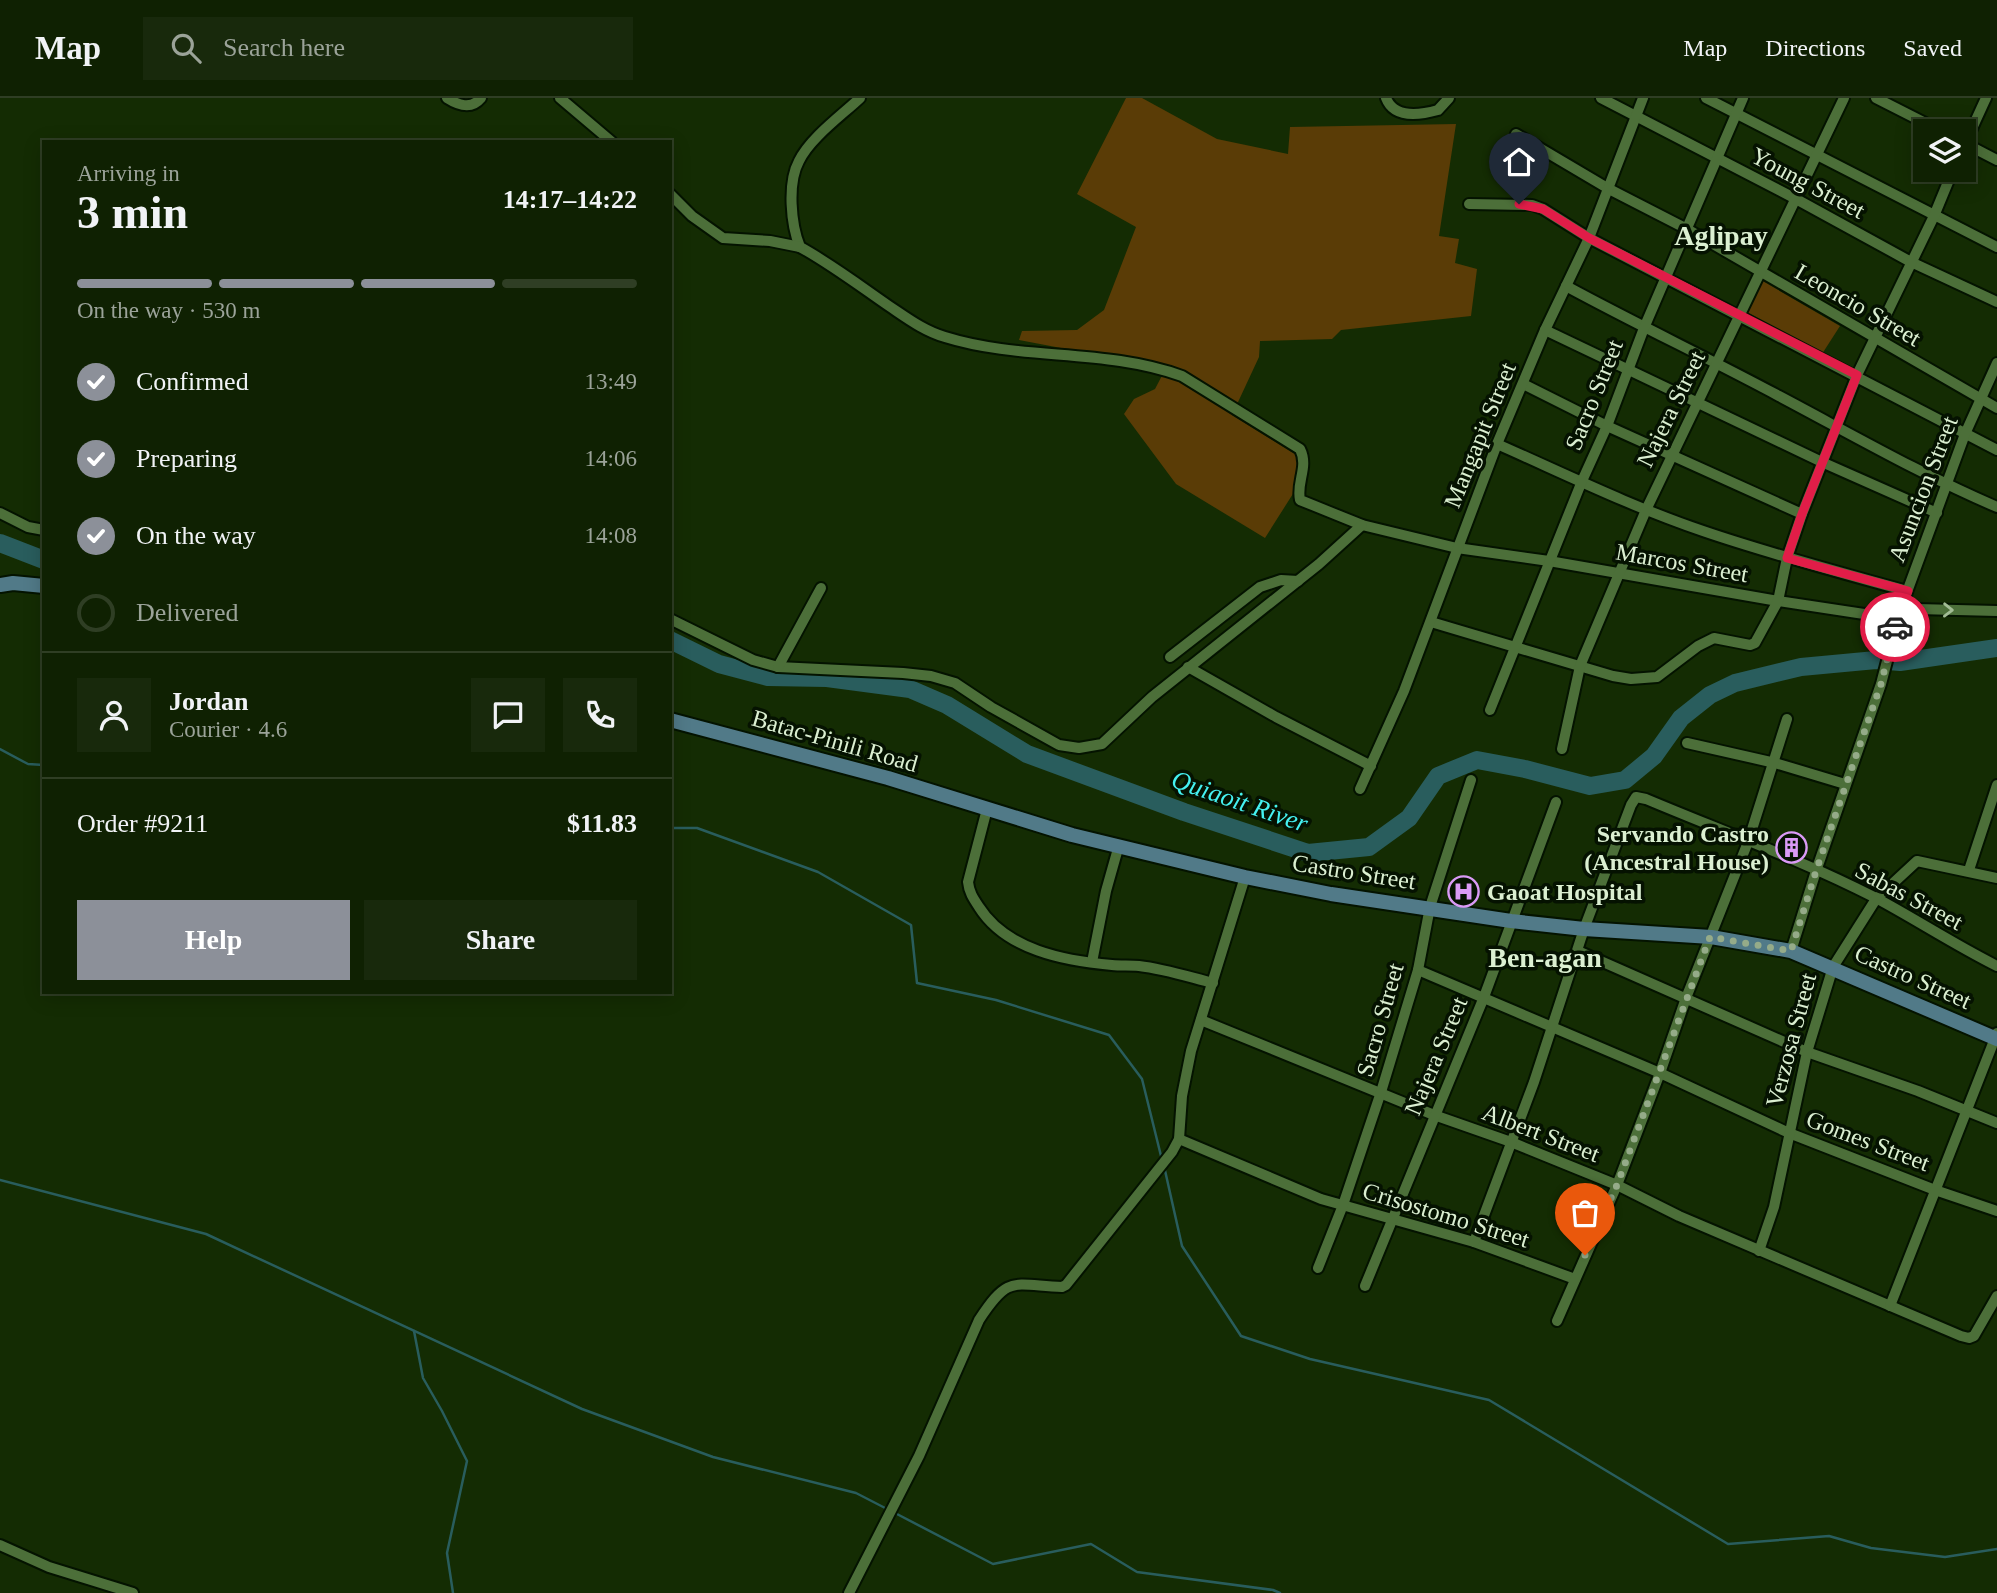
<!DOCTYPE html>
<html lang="en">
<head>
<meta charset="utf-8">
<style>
  body { margin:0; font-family:Georgia,serif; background:#18290c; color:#f1f3f6; height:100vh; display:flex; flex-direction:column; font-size:26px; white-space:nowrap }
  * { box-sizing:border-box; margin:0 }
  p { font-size:23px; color:#9ba399 }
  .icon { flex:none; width:38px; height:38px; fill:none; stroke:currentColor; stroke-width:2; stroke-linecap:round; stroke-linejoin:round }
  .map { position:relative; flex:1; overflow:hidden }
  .drawer { position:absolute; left:42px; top:42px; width:630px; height:854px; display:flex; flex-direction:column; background:#0f2102; border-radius:0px; box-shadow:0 4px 18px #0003,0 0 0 2px #2f3e24 }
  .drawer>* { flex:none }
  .buttons { position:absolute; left:1913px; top:21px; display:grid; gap:14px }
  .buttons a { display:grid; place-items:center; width:63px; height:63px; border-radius:0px; background:#0f2102; box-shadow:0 4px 18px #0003,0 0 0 2px #2f3e24; font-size:35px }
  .pin { position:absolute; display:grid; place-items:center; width:60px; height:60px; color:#fff; margin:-72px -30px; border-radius:50% 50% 50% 0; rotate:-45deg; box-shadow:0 0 7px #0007 }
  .pin .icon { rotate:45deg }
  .courier { position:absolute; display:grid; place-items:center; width:70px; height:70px; margin:-35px; border:5px solid #e11d48; border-radius:50%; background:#fff; color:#222; box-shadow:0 2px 9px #0007 }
  .summary em { font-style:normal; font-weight:600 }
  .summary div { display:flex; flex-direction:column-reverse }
  .summary { display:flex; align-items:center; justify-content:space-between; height:119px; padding:0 35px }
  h1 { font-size:46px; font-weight:600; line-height:52px }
  .bar { display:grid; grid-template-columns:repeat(4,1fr); gap:10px 7px; align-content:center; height:84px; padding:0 35px }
  .bar i { height:9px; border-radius:5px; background:#2f3e24 }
  .bar .selected { background:#8c9099 }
  .bar p { grid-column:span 4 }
  .line { display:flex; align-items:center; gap:18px; padding:0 35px; border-top:2px solid #2f3e24 }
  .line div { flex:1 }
  .round { display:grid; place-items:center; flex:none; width:74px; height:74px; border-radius:0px; background:#18290c }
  ol { padding:0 35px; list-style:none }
  li { display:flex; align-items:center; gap:21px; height:77px }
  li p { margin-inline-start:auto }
  li .icon { padding:7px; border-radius:50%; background:#8c9099; color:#fff; stroke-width:4 }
  li:last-child { color:#9ba399 }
  li i { width:38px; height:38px; border:4px solid #2f3e24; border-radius:50% }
  .primary-button { display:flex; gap:14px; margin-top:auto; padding:14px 35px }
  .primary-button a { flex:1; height:80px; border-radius:0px; background:#8c9099; color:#fff; font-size:28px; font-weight:600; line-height:80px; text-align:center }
  .primary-button a+a { background:#18290c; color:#f1f3f6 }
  header { display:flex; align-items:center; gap:42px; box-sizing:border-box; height:98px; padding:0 35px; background:#0f2102; border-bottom:2px solid #2f3e24 }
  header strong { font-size:33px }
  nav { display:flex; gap:38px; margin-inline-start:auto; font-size:24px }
  .search { width:490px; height:63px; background:#18290c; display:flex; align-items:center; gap:18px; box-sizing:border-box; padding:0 24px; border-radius:0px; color:#9ba399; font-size:26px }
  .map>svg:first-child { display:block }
</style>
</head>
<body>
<header>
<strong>Map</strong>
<div class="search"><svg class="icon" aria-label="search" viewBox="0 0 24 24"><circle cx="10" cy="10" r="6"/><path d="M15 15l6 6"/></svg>Search here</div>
<nav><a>Map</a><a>Directions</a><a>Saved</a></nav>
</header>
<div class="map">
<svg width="1997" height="1495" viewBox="0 0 1997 1495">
  <rect width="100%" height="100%" fill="#142c03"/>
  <!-- green -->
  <g fill="#5a3c06">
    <polygon points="1126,0 1142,0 1217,41 1288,56 1290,29 1456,26 1439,138 1459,141 1455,165 1477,171 1471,218 1341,232 1332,241 1260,243 1259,259 1232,317 1298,358 1296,391 1265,440 1176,386 1124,316 1134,301 1155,291 1166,270 1019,242 1022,233 1077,232 1104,212 1136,129 1077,96"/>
    <polygon points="1761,182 1840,228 1822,256 1747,214"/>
  </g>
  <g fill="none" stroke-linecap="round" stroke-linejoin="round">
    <!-- stream -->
    <g stroke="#295d5d" stroke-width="2.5">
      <polyline points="0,651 28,666 44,667"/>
      <polyline points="670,730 697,730 818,774 911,827 917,885 996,902 1109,937 1142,981 1162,1062"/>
      <polyline points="1164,1068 1182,1148 1241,1238 1310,1261 1489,1302 1728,1446 1829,1438 1871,1450 1945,1459 1997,1451"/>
      <polyline points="0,1082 206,1136 582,1311 713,1359 856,1395 889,1412"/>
      <polyline points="414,1233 423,1280 442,1313 467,1363 447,1455 453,1495"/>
      <polyline points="895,1415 993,1466 1091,1446 1137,1474 1273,1492 1280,1495"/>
    </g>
    <!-- river -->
    <g stroke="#295d5d" stroke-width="18">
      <polyline points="0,445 44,462"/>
      <polyline points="670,542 719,566 768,579 827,580 910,591 947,607 1027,656 1184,714 1308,755 1369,749 1409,720 1438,678 1477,662 1525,671 1590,688 1625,682 1654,658 1681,620 1710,597 1735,585 1801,569 1876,562 1900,564 1997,550"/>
    </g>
    <defs>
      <g id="minor">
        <path d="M447,0c11,7 24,12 34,0"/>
        <polyline points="560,0 612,44"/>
        <path d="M860,0c-18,17 -50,40 -61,63 -12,22 -8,64 1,86 31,17 60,39 89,59 18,12 35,25 56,31 77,24 160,11 237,39l118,73c9,18 -4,33 0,51l62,25 95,23 92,13 229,40 86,13 53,-5 80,2"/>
        <path d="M1386,0c8,21 34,17 52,12l11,-12"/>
        <polyline points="1601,0 1796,101 1911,164 1997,204"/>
        <polyline points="1706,0 1997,149"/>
        <polyline points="1876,0 1941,33"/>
        <polyline points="1516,36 1609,91 1687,131 1997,310"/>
        <polyline points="1964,45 1997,62"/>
        <polyline points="1964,48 1986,0"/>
        <polyline points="670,96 692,118 723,140 770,143 800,149"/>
        <polyline points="1469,106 1532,107 1543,111 1589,140 1997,352"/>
        <path d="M1566,188c70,38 142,72 213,110 72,38 143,79 218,111"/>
        <polyline points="1545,232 1824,365 1937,415"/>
        <polyline points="1523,286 1607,328 1802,416"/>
        <path d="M1497,346c68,30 135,63 206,87 67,23 136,41 204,60"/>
        <polyline points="0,415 28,429 44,432"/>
        <polyline points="670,521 753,562 778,569 903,575 931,578 955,585 991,609 1059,647 1079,650 1102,646 1152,599 1319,466 1362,427"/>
        <polyline points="1431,524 1613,578 1631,581 1657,579 1698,548 1714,540 1750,547 1755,545 1778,503 1787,460 1802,416 1857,277 1934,118 1953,72"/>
        <polyline points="1170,559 1260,489 1281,482 1298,483"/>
        <polyline points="778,569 821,490"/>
        <polyline points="1188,569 1276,619 1371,668"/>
        <polyline points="1490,612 1582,383 1607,328 1644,230 1743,0"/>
        <polyline points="1687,645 1775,665 1845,686"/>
        <polyline points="1562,651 1580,568 1646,412 1844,0"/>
        <polyline points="1360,691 1404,593 1497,346 1545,232 1589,140 1643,0"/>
        <path d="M987,711l-19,73c1,10 5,16 11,25 27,43 86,54 133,58 9,1 18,0 27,1 26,3 50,11 74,17"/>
        <polyline points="1969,772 1997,687"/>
        <polyline points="1578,853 1807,954 1918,993 1997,1025"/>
        <polyline points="1791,853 1816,773 1881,586 1900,513 1965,336 1997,265"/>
        <polyline points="1092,864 1106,793 1119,747"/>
        <polyline points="1418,872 1660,975 1789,1035 1935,1092 1997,1113"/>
        <polyline points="1201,922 1434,1017 1511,1044 1617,1087 1679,1118 1961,1238 1969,1240 1974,1238 1997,1198"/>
        <polyline points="1179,1041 1321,1101 1474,1144 1575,1181"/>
        <path d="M1474,1144l60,-160 50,-153 47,-124 5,-8 10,2c76,32 156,61 230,99 41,22 79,47 121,68"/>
        <polyline points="1759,1153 1774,1109 1807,954 1833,869 1876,801 1917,763 1997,780"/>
        <polyline points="1318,1170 1343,1107 1381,994 1418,872 1430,809 1471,682"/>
        <polyline points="1365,1188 1484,899 1556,704"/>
        <polyline points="1890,1208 1997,935"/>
        <polyline points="1557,1223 1617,1087 1660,975 1686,900 1748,744 1787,621"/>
        <polyline points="0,1447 49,1469 133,1495"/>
        <path d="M849,1495l70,-137 60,-136c30,-46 34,-35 83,-33l4,-2 106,-133 7,-13 3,-43 9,-45 54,-174"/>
      </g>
      <g id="major">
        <polyline points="0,487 13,485 44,488"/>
        <polyline points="670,622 888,680 1072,737 1245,779 1331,796 1511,823 1584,831 1711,839 1791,853 1997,941"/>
      </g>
    </defs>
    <!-- minor casing -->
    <use href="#minor" stroke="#041300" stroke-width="14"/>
    <!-- major casing -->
    <use href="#major" stroke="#041300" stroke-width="18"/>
    <!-- minor -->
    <use href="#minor" stroke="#4c6f39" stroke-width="10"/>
    <!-- major -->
    <use href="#major" stroke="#517a88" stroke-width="14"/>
  </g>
  <!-- one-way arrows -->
  <defs><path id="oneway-chevron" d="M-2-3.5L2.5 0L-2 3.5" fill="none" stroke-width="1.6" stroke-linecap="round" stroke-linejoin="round" transform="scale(1.75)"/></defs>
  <use stroke="#a2bc94" href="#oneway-chevron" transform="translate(1948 512) rotate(1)"/>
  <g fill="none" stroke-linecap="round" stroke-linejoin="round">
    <!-- done -->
    <polyline stroke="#95ab89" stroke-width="7" stroke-dasharray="0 12.6" points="1585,1157 1617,1087 1710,839 1791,853 1816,773 1881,586 1895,529"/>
    <!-- route -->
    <polyline stroke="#e11d48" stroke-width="9" points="1519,106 1543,111 1589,140 1857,277 1802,416 1787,460 1908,493 1895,529"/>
  </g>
  <!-- icons -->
  <defs>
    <symbol id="building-ring" viewBox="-11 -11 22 22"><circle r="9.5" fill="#051201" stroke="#da9af6" stroke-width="1.5"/><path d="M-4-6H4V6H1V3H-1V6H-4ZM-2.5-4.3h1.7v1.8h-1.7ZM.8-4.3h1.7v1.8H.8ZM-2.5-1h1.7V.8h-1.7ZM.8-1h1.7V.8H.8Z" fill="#da9af6"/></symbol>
    <symbol id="hospital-ring" viewBox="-11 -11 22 22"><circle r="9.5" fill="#051201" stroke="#da9af6" stroke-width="1.5"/><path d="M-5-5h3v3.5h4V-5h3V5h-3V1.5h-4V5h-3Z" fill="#da9af6"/></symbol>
  </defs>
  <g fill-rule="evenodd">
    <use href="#building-ring" x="1774" y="732" width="35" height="35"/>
    <use href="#hospital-ring" x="1446" y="776" width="35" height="35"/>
  </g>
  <g text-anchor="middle" stroke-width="7" stroke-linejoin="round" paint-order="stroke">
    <!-- street labels -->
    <g font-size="24" fill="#dbefd1" stroke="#051201">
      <text transform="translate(1808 85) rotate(28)" y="8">Young Street</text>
      <text transform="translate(1858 207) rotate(30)" y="8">Leoncio Street</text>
      <text transform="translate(1594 297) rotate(-68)" y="8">Sacro Street</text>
      <text transform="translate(1671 311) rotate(-64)" y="8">Najera Street</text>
      <text transform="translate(1480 337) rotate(-68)" y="8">Mangapit Street</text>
      <text transform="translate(1923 391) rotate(-69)" y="8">Asuncion Street</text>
      <text transform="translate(1682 465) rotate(10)" y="8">Marcos Street</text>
      <text transform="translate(835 643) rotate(16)" y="8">Batac-Pinili Road</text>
      <text transform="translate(1354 774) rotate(9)" y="8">Castro Street</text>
      <text transform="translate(1909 798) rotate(28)" y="8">Sabas Street</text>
      <text transform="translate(1913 879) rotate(24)" y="8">Castro Street</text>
      <text transform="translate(1380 922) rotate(-74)" y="8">Sacro Street</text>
      <text transform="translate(1791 942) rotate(-75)" y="8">Verzosa Street</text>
      <text transform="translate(1436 958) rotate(-67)" y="8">Najera Street</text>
      <text transform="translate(1541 1035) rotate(21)" y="8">Albert Street</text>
      <text transform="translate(1868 1043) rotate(21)" y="8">Gomes Street</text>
      <text transform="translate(1446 1117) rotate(17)" y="8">Crisostomo Street</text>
    </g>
    <!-- poi labels -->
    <g font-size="24" font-weight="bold" fill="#dbefd1" stroke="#051201" text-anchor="end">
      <text x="1769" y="744">Servando Castro<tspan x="1769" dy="28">(Ancestral House)</tspan></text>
      <text x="1487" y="802" text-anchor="start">Gaoat Hospital</text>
    </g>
    <!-- water labels -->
    <g font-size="26" font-style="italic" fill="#45f1f1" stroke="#051201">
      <text transform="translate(1240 703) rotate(19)" y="9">Quiaoit River</text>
    </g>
    <!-- quarter labels -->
    <g font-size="28" font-weight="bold" fill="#dbefd1" stroke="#051201">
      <text x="1721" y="147">Aglipay</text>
      <text x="1545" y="869">Ben-agan</text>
    </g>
  </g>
</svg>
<div class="buttons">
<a><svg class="icon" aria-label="layers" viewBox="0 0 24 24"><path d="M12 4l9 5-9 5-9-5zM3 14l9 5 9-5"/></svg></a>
</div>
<div class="pin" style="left:1585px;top:1157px;background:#ea580c"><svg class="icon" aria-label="bag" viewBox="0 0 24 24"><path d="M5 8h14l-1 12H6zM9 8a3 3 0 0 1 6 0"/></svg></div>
<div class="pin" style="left:1519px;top:106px;background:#1f2937"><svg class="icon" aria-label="home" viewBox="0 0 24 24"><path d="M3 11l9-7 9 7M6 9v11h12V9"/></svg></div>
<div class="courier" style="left:1895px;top:529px"><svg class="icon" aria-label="car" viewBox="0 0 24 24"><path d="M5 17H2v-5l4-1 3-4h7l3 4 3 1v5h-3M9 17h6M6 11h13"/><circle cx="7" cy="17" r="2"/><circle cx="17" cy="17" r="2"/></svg></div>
<section class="drawer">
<div class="summary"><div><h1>3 min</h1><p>Arriving in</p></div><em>14:17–14:22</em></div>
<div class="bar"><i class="selected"></i><i class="selected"></i><i class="selected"></i><i></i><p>On the way · 530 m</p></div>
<ol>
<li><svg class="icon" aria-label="check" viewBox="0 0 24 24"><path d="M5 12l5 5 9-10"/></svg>Confirmed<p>13:49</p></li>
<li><svg class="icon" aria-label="check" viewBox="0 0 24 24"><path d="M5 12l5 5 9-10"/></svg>Preparing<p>14:06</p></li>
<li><svg class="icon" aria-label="check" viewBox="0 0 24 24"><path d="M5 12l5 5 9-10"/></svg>On the way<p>14:08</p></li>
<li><i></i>Delivered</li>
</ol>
<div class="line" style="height:126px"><a class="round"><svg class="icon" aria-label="person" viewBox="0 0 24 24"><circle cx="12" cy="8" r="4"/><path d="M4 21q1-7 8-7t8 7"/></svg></a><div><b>Jordan</b><p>Courier · 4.6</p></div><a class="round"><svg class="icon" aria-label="chat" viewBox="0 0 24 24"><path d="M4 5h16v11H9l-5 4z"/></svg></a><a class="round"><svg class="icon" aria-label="phone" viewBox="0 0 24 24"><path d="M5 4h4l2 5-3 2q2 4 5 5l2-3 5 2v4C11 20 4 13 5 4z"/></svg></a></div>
<div class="line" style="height:91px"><div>Order #9211</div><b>$11.83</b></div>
<div class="primary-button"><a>Help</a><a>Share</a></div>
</section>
</div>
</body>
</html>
